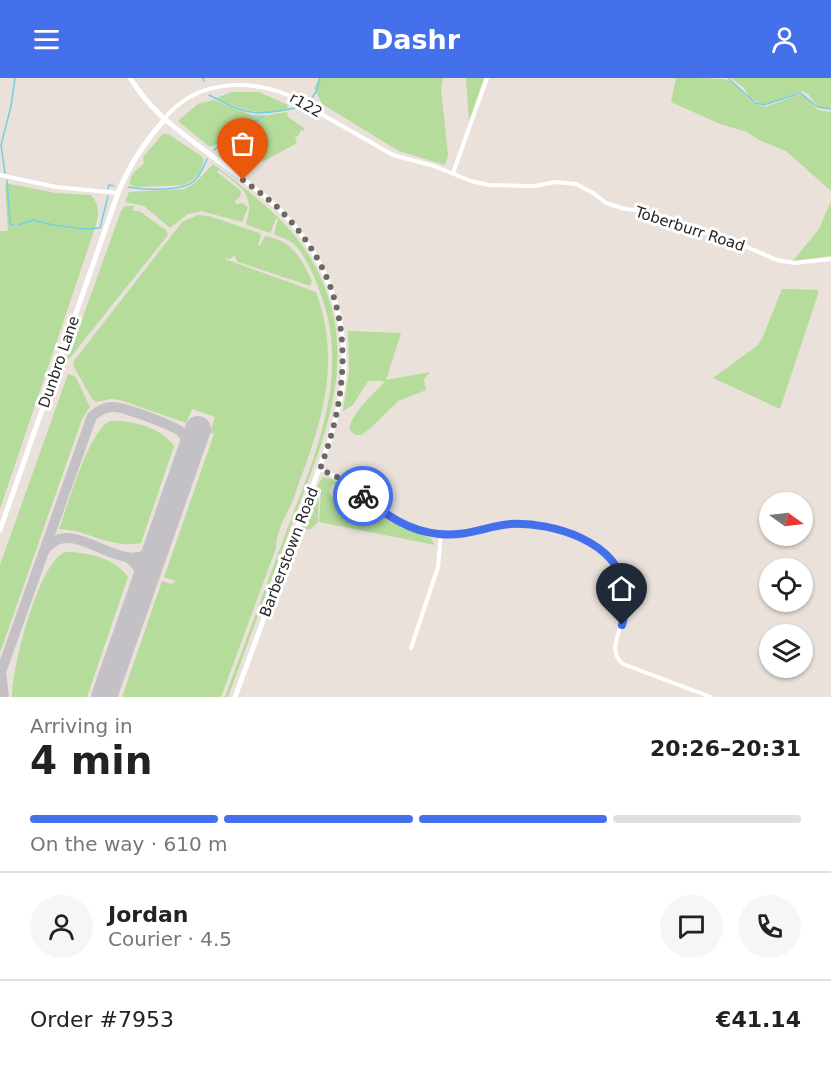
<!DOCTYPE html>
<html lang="en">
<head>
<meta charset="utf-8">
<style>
  body { margin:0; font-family:"DejaVu Sans",sans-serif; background:#f6f6f6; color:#222; height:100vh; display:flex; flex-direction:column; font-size:22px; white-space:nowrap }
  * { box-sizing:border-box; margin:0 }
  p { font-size:20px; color:#767676 }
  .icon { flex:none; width:33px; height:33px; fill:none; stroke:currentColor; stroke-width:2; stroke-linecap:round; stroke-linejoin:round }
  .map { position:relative; height:619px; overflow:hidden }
  .sheet { display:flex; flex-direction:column; background:#fff; flex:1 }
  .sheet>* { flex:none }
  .needle { width:39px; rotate:104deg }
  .tools { position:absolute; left:759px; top:414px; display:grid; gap:12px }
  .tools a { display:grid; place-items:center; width:54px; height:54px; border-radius:50%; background:#fff; box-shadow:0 2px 4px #0004; font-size:30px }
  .pin { position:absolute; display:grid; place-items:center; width:51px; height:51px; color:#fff; margin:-62px -26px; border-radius:50% 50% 50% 0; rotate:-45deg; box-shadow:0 0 6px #0007 }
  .pin .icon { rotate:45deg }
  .courier { position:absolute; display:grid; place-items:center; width:60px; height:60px; margin:-30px; border:4px solid #4470eb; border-radius:50%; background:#fff; color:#222; box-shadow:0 2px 8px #0007 }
  .summary em { font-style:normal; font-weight:700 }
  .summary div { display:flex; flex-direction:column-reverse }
  .summary { display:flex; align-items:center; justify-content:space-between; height:102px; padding:0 30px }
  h1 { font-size:39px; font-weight:700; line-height:45px }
  .bar { display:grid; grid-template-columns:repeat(4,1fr); gap:9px 6px; align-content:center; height:72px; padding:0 30px }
  .bar i { height:8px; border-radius:4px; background:#e0e0e0 }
  .bar .on { background:#4470eb }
  .bar p { grid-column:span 4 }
  .line { display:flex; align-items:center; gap:15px; padding:0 30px; border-top:2px solid #e0e0e0 }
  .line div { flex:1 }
  .round { display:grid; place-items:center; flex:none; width:63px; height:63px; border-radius:32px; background:#f6f6f6 }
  header { display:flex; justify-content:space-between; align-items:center; height:78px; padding:0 30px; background:#4470eb; color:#fff; font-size:27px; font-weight:700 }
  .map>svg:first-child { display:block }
</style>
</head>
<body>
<header><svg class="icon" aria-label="menu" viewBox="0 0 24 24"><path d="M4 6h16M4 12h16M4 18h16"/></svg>Dashr<svg class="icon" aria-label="person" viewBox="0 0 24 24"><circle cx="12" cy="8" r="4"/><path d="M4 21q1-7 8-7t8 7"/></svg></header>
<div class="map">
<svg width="831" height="619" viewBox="0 0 831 619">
  <rect width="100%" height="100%" fill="#e9e1da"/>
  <!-- green -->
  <g fill="#b5dc9a">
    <polygon points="319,0 443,0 441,11 448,77 445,87 399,73 322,26 314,10"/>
    <polygon points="466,0 484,0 469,43"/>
    <path d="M676,0c13,0 42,0 52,2 16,8 17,24 37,27l33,-12h7l13,15 13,2v79l-45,-40 -27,-11 -12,-8 -27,-8 -49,-22z"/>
    <polygon points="731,0 831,0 831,31 819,30 808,16 802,13 764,27 750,21 744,10"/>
    <path d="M232,14h27l29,13 -1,4c-32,8 -43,0 -71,-11z"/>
    <path d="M214,22l38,15h12l-3,4 -12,3 12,-1 7,-6 19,-3 1,5 16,11v3l-3,-1 -2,5 -4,2 2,6 -33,18 -7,-2 -13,12 -6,-3 5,-6 3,1 2,-3 -12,-9c-1,-11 2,-23 9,-30l-5,3 -10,20 -8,-2 -12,5 -32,-26 20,-17z"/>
    <path d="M163,56h5l33,22 3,3c-2,13 -10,22 -21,26l-46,2 -7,-2c0,-13 8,-15 14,-22l-1,-6z"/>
    <path d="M213,86c36,28 75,55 98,95 56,95 11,183 -23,275 -20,54 -40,109 -60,163h-3c19,-51 38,-103 57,-154 30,-81 71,-165 38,-251 -6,-16 -14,-36 -26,-48 -6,-5 -14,-7 -20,-10l4,-15h-2l-6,14 -23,-8 -1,-2c10,-30 -6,-36 -27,-53l-2,2 24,19 -1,6 -5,4 1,3 6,-1 6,4 -6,15 -41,-11 -13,3 -18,14 -26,-22 -19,-4 4,-10 56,-3 11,-7z"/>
    <path d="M5,105l51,10 35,2c9,11 8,19 4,33l-95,281v-278h8z"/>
    <polygon points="831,123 831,178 793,183 819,151"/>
    <polygon points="125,128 134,128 133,133 139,133 166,152 168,157 69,281 63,295 61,294 75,261 121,133"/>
    <path d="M198,137l11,1 50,17 2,3 -3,9 2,1 5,-10c28,5 35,21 47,45l-2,5 -72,-24 -4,-7 -4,4 -4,-1 -1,1 91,33c27,74 4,134 -22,205 -6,17 -18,32 -18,51l-55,149h-99l40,-116 9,3 5,-3 -12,-4 50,-143 -4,-1 5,-16 -23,-8 -6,14 -66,-23 -9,-1 -15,3 -4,-3 -18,-32 -1,-5 109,-140z"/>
    <polygon points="782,211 818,212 818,216 780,331 713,300 757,268 762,261"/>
    <path d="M348,253l53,2 -15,47 44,-8 -6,7 2,11 -28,11 -27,27 -10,7h-6l-6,-6c5,-20 24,-33 36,-48h-17l-15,24 -10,6 6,-40z"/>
    <polygon points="68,296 75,298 90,329 82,341 0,575 0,487"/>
    <path d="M110,343c21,-1 51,6 64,25l-33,97c-21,5 -42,-5 -62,-11 -7,-2 -13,-2 -20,-3 9,-24 29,-97 51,-108z"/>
    <polygon points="323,399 329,400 349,410 346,412 332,406 329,414 333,420 345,424 348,416 338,411 346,414 351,413 355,416 346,426 370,445 378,436 402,450 431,460 435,467 319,444 321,412 319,411 318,444 311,451 301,452 316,410"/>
    <path d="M66,474c21,0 49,6 62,25l-41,120h-75c-1,-27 27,-138 54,-145z"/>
  </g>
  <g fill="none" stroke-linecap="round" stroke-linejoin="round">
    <!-- stream -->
    <g stroke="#73cfe4" stroke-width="1.5">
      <polyline points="203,0 204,3"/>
      <polyline points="728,0 755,25 764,27 800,15 818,29 831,31"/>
      <path d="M209,17c39,20 48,22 90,12"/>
      <polyline points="311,21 316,14 320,0"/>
      <polyline points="214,72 219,68 231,69 243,44 260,42 265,38"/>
      <polyline points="5,95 1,67 11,28 15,0"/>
      <polyline points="7,102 10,146 14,147"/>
      <path d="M128,109c16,3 55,5 67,-7 6,-6 9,-14 12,-21"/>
      <polyline points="108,110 109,107 114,108"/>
      <polyline points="18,147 33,142 53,147 86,151 100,150 108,118"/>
    </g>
    <!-- taxiway -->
    <g stroke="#c3c1c5" stroke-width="10">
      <path d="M45,472c30,-41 83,40 114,-8"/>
      <path d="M127,479c14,9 17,19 14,35"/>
      <polyline points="1,593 4,619"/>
      <path d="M0,597l92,-259c7,-5 13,-10 22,-9 10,0 61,19 67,25 8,8 8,17 6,27"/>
    </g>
    <!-- runway -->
    <polyline stroke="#c3c1c5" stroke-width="26" points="104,619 198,351"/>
    <!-- street -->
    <g stroke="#fff" stroke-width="4">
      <path d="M164,41c31,-38 80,-41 124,-24l105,60 41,11 37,15 19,4 45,1 20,-4 21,2 17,9 13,10 19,6 20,2 44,17 30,7 58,25 17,3 37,-4"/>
      <polyline points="453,95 487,0"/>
      <polyline points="0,97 56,109 118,115"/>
      <path d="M320,391c39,16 64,53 106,63 29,6 53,-2 81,-7 33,-5 75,7 99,30 13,13 21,30 20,49 0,19 -22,46 -3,60l88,33"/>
      <polyline points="411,570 438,489 441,456"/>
    </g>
    <!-- secondary -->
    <g stroke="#fff" stroke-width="5">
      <path d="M130,0c24,38 51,54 86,81 23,17 47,34 67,54 41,42 63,100 61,158 -1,23 -8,45 -14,68l-95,258"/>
      <path d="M0,452l118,-337c11,-28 26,-50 46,-73"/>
    </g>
  </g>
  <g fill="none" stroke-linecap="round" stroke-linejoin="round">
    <!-- done -->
    <path stroke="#6b6866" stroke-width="6" stroke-dasharray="0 10.8" d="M243,102c15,11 30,22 42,35 70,74 69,164 35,254l19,9 24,18"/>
    <!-- route -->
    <path stroke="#4470eb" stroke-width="8" d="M363,418c23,19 45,35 76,38 29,3 47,-8 72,-10 42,-2 106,17 114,65 3,13 0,24 -3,36"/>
  </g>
  <g text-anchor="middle" stroke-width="6" stroke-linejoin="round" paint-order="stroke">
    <!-- street labels -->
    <g font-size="15" fill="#272727" stroke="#fff">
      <text transform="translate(306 27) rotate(30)" y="5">r122</text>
      <text transform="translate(690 151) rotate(18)" y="5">Toberburr Road</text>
      <text transform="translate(59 284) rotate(-71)" y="5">Dunbro Lane</text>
      <text transform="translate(289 474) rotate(-69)" y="5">Barberstown Road</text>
    </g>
  </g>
</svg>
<div class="tools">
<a><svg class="needle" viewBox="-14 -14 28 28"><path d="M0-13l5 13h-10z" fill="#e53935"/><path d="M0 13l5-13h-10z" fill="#767676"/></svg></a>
<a><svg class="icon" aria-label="locate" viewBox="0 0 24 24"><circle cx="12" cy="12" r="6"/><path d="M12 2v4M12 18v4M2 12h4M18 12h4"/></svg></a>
<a><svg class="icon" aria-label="layers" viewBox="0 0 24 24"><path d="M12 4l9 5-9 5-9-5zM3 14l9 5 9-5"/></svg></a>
</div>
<div class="pin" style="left:243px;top:102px;background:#ea580c"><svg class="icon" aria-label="bag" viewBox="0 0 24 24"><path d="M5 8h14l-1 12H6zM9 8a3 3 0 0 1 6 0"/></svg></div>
<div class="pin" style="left:622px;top:547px;background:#1f2937"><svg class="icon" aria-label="home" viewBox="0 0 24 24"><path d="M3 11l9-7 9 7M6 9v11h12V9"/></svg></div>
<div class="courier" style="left:363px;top:418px"><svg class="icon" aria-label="bike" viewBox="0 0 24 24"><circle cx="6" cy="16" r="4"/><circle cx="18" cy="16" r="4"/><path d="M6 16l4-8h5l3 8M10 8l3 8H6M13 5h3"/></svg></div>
</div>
<section class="sheet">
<div class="summary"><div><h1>4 min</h1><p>Arriving in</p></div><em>20:26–20:31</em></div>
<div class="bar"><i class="on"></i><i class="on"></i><i class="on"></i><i></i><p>On the way · 610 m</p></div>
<div class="line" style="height:108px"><a class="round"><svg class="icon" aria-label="person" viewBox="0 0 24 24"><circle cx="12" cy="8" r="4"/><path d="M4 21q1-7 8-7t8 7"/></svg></a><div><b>Jordan</b><p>Courier · 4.5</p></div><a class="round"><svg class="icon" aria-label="chat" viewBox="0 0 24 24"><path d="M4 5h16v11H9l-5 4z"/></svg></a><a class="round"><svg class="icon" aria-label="phone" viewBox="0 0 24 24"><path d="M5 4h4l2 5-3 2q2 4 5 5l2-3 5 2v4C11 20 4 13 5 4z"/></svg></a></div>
<div class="line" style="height:78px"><div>Order #7953</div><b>€41.14</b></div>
</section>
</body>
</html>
